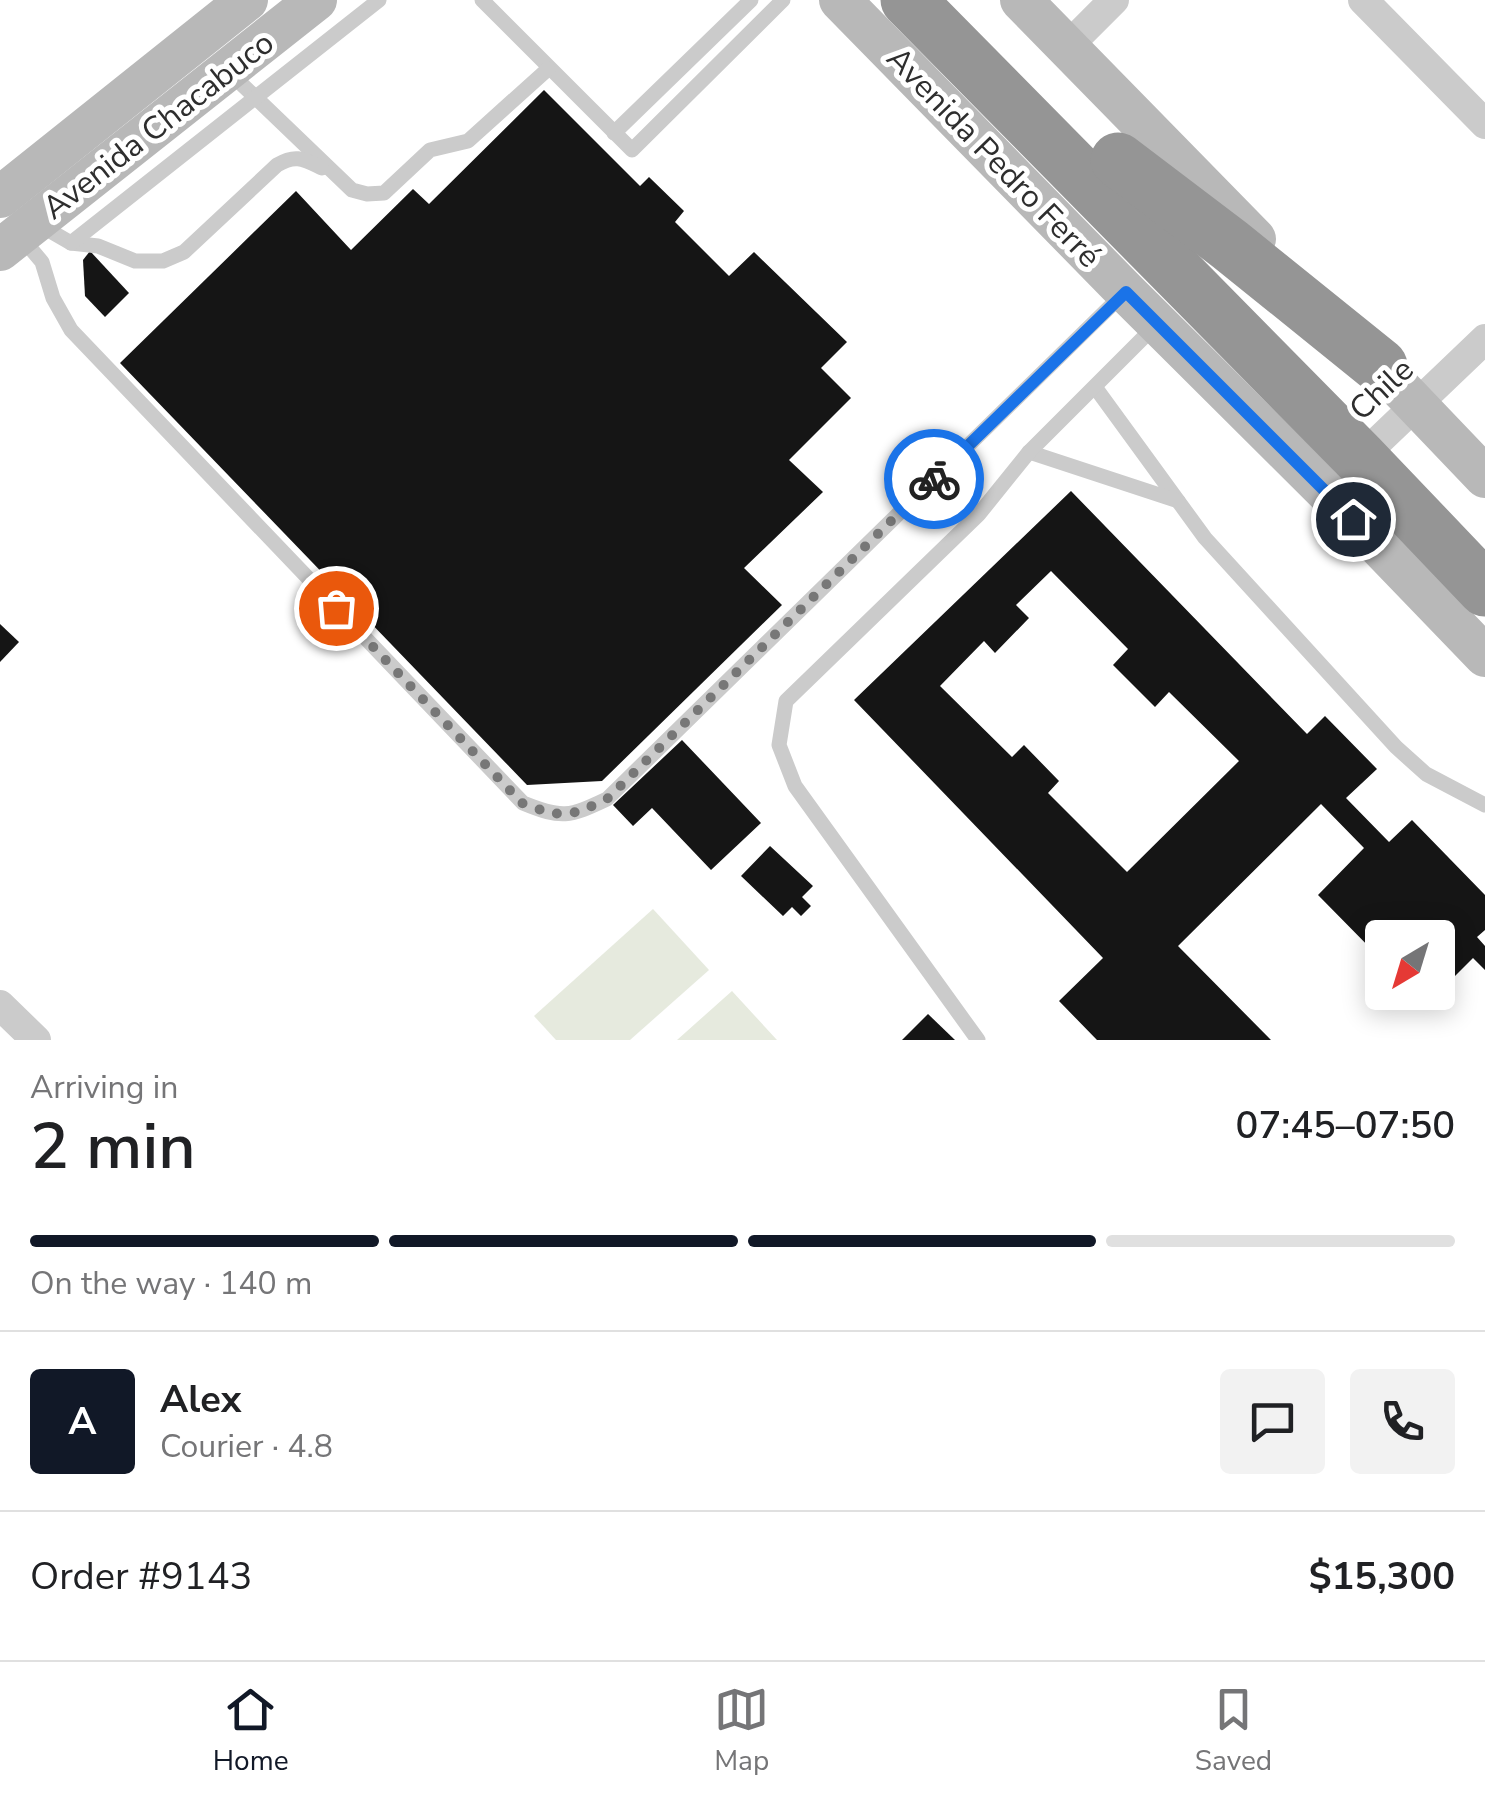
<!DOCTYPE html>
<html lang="en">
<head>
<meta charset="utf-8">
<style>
  body { margin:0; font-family:"Nunito Sans",sans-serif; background:#f2f2f2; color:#202124; height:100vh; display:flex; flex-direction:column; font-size:38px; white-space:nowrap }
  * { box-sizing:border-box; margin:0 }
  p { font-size:32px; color:#757577 }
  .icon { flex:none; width:55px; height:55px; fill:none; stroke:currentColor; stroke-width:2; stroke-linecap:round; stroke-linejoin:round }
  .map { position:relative; height:1040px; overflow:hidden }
  .drawer { display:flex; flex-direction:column; background:#fff; flex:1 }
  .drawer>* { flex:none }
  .needle { width:65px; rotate:218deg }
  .tools { position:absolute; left:1365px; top:920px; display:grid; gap:20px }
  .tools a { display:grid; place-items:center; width:90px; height:90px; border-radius:10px; background:#fff; box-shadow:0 5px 25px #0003; font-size:50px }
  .pin { position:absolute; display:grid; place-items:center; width:85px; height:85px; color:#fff; margin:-42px; border:5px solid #fff; border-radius:50%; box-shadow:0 2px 10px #0007 }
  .courier { position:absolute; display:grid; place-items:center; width:100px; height:100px; margin:-50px; border:8px solid #1a73e8; border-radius:50%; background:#fff; color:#222; box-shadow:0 2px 12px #0007 }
  .overview em { font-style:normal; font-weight:600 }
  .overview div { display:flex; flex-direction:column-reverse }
  .overview { display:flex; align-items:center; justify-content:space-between; height:170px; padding:0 30px }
  h1 { font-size:65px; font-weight:600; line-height:75px }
  .bar { display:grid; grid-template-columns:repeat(4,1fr); gap:15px 10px; align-content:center; height:120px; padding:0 30px }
  .bar i { height:12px; border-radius:8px; background:#e0e0e0 }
  .bar .selected { background:#111827 }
  .bar p { grid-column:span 4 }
  .line { display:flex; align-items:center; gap:25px; padding:0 30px; border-top:2px solid #e0e0e0 }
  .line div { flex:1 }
  .round { display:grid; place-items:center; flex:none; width:105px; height:105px; border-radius:10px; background:#f2f2f2 }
  .menu { display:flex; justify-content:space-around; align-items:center; height:140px; border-top:2px solid #e0e0e0; background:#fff; font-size:28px; color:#757577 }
  .menu a { display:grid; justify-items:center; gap:5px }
  .menu .selected { color:#111827 }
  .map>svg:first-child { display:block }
</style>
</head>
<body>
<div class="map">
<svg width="1485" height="1040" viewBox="0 0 1485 1040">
  <rect width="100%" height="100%" fill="#fff"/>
  <!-- green -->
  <g fill="#e6eade">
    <polygon points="653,909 709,970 630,1040 556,1040 534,1016"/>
    <polygon points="732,991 777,1040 677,1040"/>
  </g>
  <!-- building -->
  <g fill="#151515" fill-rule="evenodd">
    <polygon points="544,90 640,186 649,177 684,211 675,222 729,276 754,252 847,342 821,368 851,398 789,460 823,492 744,568 782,605 602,781 527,785 120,363 296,191 351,250 413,189 429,204"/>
    <polygon points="90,251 129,293 105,317 85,296 83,260"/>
    <path d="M1071,491l236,243 18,-18 52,53 -31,29 43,44 23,-22 73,75v35l-8,7 8,9v24l-12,-12 -46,46 -12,-12h23v-54h-56v22l-64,-65 46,-47 -43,-44 -143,142 93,94h-174l-38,-39 44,-43 -249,-258zM1051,571l77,78 -15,16 42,42 14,-15 70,69 -112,111 -79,-79 11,-12 -35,-36 -12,12 -72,-71 44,-45 11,12 34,-35 -13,-13z"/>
    <polygon points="0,624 19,642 0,662"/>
    <polygon points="682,740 761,823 711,870 652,808 633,826 613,805"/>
    <polygon points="770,846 813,886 802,897 811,906 801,916 792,907 783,916 741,876"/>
    <polygon points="928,1014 955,1040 902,1040"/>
  </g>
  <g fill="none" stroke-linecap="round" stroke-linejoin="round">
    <!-- lane -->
    <g stroke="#cbcbcb" stroke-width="15">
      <polyline points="482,0 632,150 783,0"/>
      <polyline points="230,73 352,190 367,194 384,193 430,150 468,141 548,69"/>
      <polyline points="614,133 751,0"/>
      <path d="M38,224l33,19 27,3 37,15h28l21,-9 93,-87c19,-11 26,-6 45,3"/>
      <path d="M21,237l21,25 11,36 18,32 452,473c39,16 46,14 84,-4l516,-505"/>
      <polyline points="71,243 379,0"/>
      <polyline points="1095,387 1205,538 1396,747 1426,774 1485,805"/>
      <polyline points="1029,452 1178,501"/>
      <polyline points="978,1040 795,786 779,745 786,701 979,514 1029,452 1157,324"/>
    </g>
    <!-- street -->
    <g stroke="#cbcbcb" stroke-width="30">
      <polyline points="1363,0 1485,124"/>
      <polyline points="1066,48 1114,0"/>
      <polyline points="1350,468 1485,339"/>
      <polyline points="0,1005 36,1040"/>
    </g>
    <!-- secondary -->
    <g stroke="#b8b8b8" stroke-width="42">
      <polyline points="840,0 1126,292 1327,492 1485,656"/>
      <polyline points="1021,0 1255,239"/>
      <polyline points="0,197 247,0"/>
      <polyline points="0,250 316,0"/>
      <polyline points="1357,343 1485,477"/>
    </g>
    <!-- highway -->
    <g stroke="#959595" stroke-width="55">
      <polyline points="908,0 1360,458 1485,589"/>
      <polyline points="1118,160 1230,245 1380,366"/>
    </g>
  </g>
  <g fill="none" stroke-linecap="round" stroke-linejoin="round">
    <!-- done -->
    <path stroke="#777" stroke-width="10" stroke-dasharray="0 18" d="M336,608l186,195c40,16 47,14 85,-4l327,-320"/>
    <!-- route -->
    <polyline stroke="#1a73e8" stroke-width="12" points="934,479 1126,292 1353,519"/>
  </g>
  <g text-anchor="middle" stroke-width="10" stroke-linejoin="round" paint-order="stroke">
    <!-- street labels -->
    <g font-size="32" fill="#2e2e2e" stroke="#fff">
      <text transform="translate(158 125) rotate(-38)" y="11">Avenida Chacabuco</text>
      <text transform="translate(994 157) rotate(46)" y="11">Avenida Pedro Ferré</text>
      <text transform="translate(1381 389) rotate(-43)" y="11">Chile</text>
    </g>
  </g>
</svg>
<div class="tools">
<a><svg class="needle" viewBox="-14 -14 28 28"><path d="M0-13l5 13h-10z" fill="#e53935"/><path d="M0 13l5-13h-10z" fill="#757577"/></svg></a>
</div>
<div class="pin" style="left:336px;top:608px;background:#ea580c"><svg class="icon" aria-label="bag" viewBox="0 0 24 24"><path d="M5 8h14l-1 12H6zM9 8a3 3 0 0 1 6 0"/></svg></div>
<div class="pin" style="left:1353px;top:519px;background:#1f2937"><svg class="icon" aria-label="home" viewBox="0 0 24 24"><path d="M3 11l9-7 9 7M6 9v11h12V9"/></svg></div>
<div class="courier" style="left:934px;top:479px"><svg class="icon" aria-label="bike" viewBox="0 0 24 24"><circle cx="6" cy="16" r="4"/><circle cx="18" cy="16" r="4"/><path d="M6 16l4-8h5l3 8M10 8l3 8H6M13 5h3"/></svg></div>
</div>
<section class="drawer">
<div class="overview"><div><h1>2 min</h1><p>Arriving in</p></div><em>07:45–07:50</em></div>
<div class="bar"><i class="selected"></i><i class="selected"></i><i class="selected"></i><i></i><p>On the way · 140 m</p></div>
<div class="line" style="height:180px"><b class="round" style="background:#111827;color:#fff">A</b><div><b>Alex</b><p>Courier · 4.8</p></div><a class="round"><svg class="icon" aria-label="chat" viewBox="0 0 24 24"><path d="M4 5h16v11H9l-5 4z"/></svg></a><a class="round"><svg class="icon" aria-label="phone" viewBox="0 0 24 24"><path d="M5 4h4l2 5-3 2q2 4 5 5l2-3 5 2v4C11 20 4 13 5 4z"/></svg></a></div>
<div class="line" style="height:130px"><div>Order #9143</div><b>$15,300</b></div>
</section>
<nav class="menu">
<a class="selected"><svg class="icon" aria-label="home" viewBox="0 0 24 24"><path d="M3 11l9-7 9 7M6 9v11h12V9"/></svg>Home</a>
<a><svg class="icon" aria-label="map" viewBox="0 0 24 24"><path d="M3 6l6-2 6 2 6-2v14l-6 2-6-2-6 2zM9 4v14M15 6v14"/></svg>Map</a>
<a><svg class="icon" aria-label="saved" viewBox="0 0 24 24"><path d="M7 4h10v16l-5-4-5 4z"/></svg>Saved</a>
</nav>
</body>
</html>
